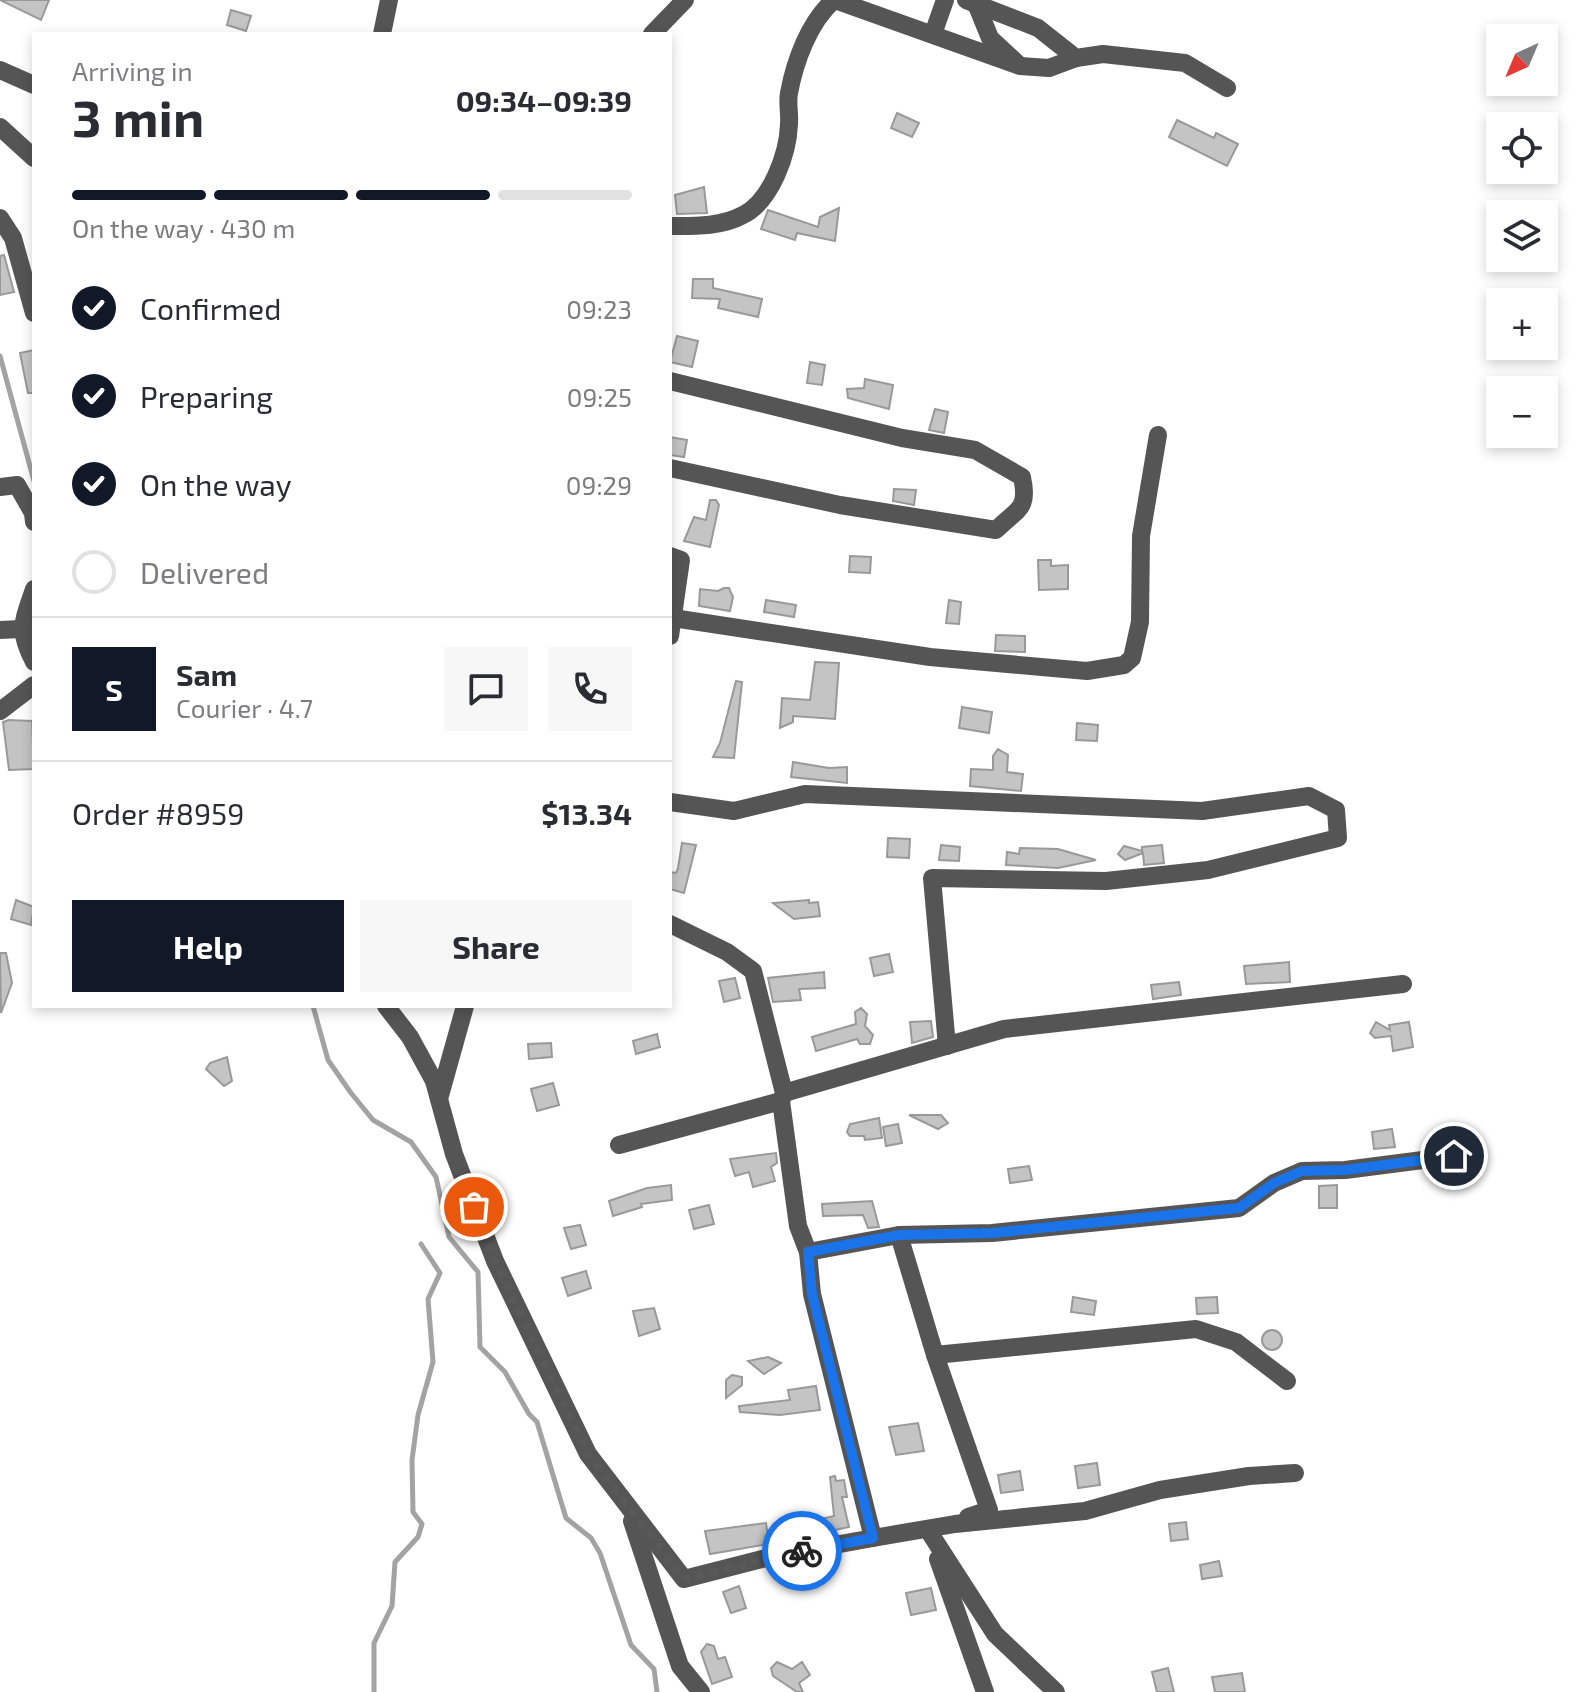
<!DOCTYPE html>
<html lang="en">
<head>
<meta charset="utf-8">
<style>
  body { margin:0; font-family:"Exo 2",sans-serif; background:#f7f7f7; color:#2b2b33; height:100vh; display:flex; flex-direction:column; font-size:30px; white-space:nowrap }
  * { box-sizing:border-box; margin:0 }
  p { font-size:26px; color:#7c7c81 }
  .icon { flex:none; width:44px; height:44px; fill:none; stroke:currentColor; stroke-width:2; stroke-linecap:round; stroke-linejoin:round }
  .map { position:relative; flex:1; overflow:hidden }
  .drawer { position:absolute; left:32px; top:32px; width:640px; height:976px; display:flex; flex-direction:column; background:#fff; border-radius:0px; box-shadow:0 4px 12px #0003 }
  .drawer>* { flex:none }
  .needle { width:52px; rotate:224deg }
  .buttons { position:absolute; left:1486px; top:24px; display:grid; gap:16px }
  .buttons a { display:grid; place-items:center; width:72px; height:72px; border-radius:0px; background:#fff; box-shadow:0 4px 12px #0003; font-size:40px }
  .pin { position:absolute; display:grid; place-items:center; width:68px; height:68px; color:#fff; margin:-34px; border:4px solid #fff; border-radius:50%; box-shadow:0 2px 8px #0007 }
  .courier { position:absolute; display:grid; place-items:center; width:80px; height:80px; margin:-40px; border:6px solid #1a73e8; border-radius:50%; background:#fff; color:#222; box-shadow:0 2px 10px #0007 }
  .headline em { font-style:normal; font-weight:700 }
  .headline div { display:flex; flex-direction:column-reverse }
  .headline { display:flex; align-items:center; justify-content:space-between; height:136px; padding:0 40px }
  h1 { font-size:52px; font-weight:700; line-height:60px }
  .bar { display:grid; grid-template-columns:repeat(4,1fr); gap:12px 8px; align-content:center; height:96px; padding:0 40px }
  .bar i { height:10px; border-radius:6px; background:#e1e1e2 }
  .bar .active { background:#111827 }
  .bar p { grid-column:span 4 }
  .line { display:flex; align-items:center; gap:20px; padding:0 40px; border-top:2px solid #e1e1e2 }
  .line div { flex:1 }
  .round { display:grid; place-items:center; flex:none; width:84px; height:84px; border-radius:0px; background:#f7f7f7 }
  ol { padding:0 40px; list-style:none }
  li { display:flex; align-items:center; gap:24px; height:88px }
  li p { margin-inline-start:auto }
  li .icon { padding:8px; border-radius:50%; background:#111827; color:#fff; stroke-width:4 }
  li:last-child { color:#7c7c81 }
  li i { width:44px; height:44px; border:4px solid #e1e1e2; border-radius:50% }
  .cta { display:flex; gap:16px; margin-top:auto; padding:16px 40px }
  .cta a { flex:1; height:92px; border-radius:0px; background:#111827; color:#fff; font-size:32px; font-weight:700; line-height:92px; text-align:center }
  .cta a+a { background:#f7f7f7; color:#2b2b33 }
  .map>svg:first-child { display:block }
</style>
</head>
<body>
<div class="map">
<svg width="1583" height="1692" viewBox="0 0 1583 1692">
  <rect width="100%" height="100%" fill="#fff"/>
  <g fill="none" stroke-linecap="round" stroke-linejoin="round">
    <!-- stream -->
    <g stroke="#a3a3a3" stroke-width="5">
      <polyline points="0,356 34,481"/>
      <polyline points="313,1006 328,1060 351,1093 373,1120 411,1142 436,1177 449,1237 478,1272 480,1347 505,1372 529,1414 537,1422 566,1518 591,1538 600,1553 631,1645 654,1669 657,1692"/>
      <polyline points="374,1692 374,1643 392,1606 395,1562 418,1537 422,1524 413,1512 412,1460 418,1415 433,1362 428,1299 440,1273 421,1244"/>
    </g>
  </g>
  <!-- building -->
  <g fill="#c4c4c4" stroke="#999" stroke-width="2">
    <polygon points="0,0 49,0 41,20"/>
    <polygon points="231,10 251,16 246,31 227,25"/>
    <polygon points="897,113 919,123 912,137 891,128"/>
    <polygon points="1177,120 1214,138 1216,133 1238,144 1227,166 1169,137"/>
    <polygon points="704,187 707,213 677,214 675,195"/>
    <polygon points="839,208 835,241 797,233 795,240 761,229 768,210 818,227 820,217"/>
    <polygon points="4,255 14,292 0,295 0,256"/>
    <polygon points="693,279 713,279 713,288 762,299 758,317 718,308 720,299 692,298"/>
    <polygon points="677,336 698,341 692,367 670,362"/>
    <polygon points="34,350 34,393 28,393 20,353"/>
    <polygon points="810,362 825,365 822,385 807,383"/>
    <polygon points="865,379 893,385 889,409 848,398 847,389 864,388"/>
    <polygon points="935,409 948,412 944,433 929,430"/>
    <polygon points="670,437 687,440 684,457 670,455"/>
    <polygon points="894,489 916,490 914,505 893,501"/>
    <polygon points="710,500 716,500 719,505 710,547 684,541 694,517 706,520"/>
    <polygon points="850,556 871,557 870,573 849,572"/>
    <polygon points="1038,560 1051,560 1051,566 1068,565 1068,589 1039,590"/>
    <polygon points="724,588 729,588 733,597 730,611 699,606 700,589 718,591"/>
    <polygon points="766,600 796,605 794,617 764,612"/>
    <polygon points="949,600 961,602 959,624 946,623"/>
    <polygon points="996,635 1025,636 1025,652 995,651"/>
    <polygon points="815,662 839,663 835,719 793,716 793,722 780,728 782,698 810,700"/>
    <polygon points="736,681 742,682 734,758 713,757 720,743"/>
    <polygon points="962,707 992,712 989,733 959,728"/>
    <polygon points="9,720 32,721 34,769 9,770 3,722"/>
    <polygon points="1077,723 1098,725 1097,741 1076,740"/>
    <polygon points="998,749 1008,755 1007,772 1023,774 1021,791 970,786 971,769 993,770 993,756"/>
    <polygon points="793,762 829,768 847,767 847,783 791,777"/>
    <polygon points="888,838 910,839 909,858 887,857"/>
    <polygon points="682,843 696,845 684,893 670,889 670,872 676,873 678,868"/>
    <polygon points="941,845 960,847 959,861 939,860"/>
    <polygon points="1162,845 1164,863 1144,865 1143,853 1125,860 1118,854 1124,846 1142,851 1142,847"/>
    <polygon points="1020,848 1058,849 1096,860 1058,868 1006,865 1007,852 1019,854"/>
    <polygon points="16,900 34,907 31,925 11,919"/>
    <polygon points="809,900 809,903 818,902 820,916 794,919 773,903"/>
    <polygon points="0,953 6,953 12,983 1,1013"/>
    <polygon points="889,954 893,972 874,976 870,958"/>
    <polygon points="1289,962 1290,982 1246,984 1244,966"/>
    <polygon points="824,972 825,988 799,989 801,1000 773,1002 768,978"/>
    <polygon points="735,978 740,998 724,1002 719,981"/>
    <polygon points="1179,982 1181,995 1153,999 1151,985"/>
    <polygon points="861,1008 867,1014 865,1026 873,1035 870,1044 860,1044 857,1039 816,1051 812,1037 856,1024 855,1012"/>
    <polygon points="931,1021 933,1037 912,1043 910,1022"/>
    <polygon points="1409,1022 1413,1047 1393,1051 1391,1036 1375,1038 1370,1033 1376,1022 1390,1030 1389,1025"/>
    <polygon points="657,1034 660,1047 636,1054 633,1041"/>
    <polygon points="551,1043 552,1057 529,1059 528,1044"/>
    <polygon points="227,1057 232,1081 224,1086 206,1069 210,1063"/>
    <polygon points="553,1083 559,1105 537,1111 531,1089"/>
    <polygon points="909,1115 941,1115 948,1123 938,1129"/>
    <polygon points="879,1118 882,1138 865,1140 864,1136 850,1136 847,1132 850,1124"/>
    <polygon points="898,1124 902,1143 886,1146 883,1127"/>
    <polygon points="1392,1129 1395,1147 1374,1149 1372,1132"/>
    <polygon points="776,1153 777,1163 771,1167 775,1181 753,1187 749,1172 735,1176 730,1159"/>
    <polygon points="1029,1166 1032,1180 1010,1183 1008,1169"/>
    <polygon points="671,1185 672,1200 641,1204 642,1207 613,1216 609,1201 647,1188"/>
    <polygon points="1337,1185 1337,1208 1319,1208 1319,1186"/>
    <polygon points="872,1201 879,1227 868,1228 863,1215 823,1216 822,1204"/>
    <polygon points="709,1205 714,1224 694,1229 689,1210"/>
    <polygon points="580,1225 586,1245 571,1249 564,1228"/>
    <polygon points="586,1271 591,1288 568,1296 562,1278"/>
    <polygon points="1073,1297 1096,1301 1094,1315 1071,1312"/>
    <polygon points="1217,1297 1218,1313 1197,1314 1196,1298"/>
    <polygon points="654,1308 660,1329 639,1336 633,1311"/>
    <circle cx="1272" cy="1340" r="10"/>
    <polygon points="768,1357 781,1363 764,1374 748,1361"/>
    <polygon points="732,1375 742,1377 742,1385 726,1398 726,1380"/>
    <polygon points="816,1386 820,1410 780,1415 740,1412 739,1406 790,1400 788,1390"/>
    <polygon points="918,1423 924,1451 896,1455 889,1427"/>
    <polygon points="1097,1463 1100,1485 1078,1488 1075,1466"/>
    <polygon points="1020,1471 1023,1490 1001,1493 998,1475"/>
    <polygon points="835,1476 836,1481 844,1480 847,1497 842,1497 849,1527 802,1537 799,1524 834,1516 830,1477"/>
    <polygon points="1186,1522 1188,1539 1171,1541 1169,1524"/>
    <polygon points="766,1523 769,1544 710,1554 705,1531"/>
    <polygon points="1219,1561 1222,1576 1202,1579 1200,1565"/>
    <polygon points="739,1586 746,1608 731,1613 723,1592"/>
    <polygon points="931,1588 936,1610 911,1615 906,1593"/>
    <polygon points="707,1644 714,1646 718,1659 725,1657 732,1677 712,1684 701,1652"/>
    <polygon points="777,1662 792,1669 802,1662 810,1675 799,1683 803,1692 797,1692 773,1676 771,1668"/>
    <polygon points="1168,1668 1174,1692 1157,1692 1152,1672"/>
    <polygon points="1242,1673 1245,1692 1215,1692 1212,1677"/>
  </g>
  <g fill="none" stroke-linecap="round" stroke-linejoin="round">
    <!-- minor -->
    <g stroke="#555" stroke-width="18">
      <polyline points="835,0 1020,66 1049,68 1076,58"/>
      <polyline points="966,0 1038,28 1076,58 1103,54 1185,63 1227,88"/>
      <polyline points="977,6 990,38 1018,64"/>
      <polyline points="382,34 389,0"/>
      <polyline points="652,34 685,0"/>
      <polyline points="933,34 945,0"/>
      <polyline points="0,70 34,85"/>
      <polyline points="0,127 34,158"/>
      <polyline points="0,218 13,238 34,313"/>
      <path d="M670,226c24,0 51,1 73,-11 28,-14 45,-61 46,-91 1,-10 -2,-21 0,-31 6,-32 20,-71 45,-93"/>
      <path d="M670,381l232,57 73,12 47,27c7,33 -4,31 -26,53l-156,-25 -170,-37"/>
      <polyline points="0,487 17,485 33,513 34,522"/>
      <polyline points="670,556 681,560 670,636"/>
      <path d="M34,589c-11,33 -17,40 0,73"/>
      <polyline points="673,618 930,657 1087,671 1124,665 1132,658 1140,622 1141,536 1158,435"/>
      <polyline points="0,630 21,629"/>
      <polyline points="0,711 34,685"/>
      <polyline points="670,802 734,811 805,794 1202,811 1309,796 1336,810 1338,838 1208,870 1106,881 932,878 947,1046"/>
      <polyline points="670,924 727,952 753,971 784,1093 781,1101 798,1226 808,1252 812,1294 873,1538 955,1524 1085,1511 1160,1490 1249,1476 1295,1473"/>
      <polyline points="386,1006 410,1037 434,1081 454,1154 495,1261 588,1454 684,1579 774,1556 873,1538"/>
      <polyline points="784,1093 1004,1029 1403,984"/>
      <polyline points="439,1099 465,1006"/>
      <polyline points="619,1145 781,1101"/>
      <polyline points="899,1235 935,1355 1196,1329 1236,1342 1287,1381"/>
      <polyline points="808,1252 899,1235 992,1233 1239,1208 1274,1183 1302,1171 1345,1170 1454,1156"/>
      <polyline points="935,1355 989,1510 968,1517"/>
      <polyline points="632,1521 680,1666 701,1692"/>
      <polyline points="928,1530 995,1634 1056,1692"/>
      <polyline points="938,1559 985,1692"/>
    </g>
  </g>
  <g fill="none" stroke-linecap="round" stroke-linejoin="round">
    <!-- done -->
    <polyline stroke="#595959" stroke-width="8" stroke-dasharray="0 14.4" points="474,1207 495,1261 588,1454 684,1579 802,1551"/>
    <!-- route -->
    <polyline stroke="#1a73e8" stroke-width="10" points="802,1551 873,1538 812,1294 808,1252 899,1235 992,1233 1239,1208 1274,1183 1302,1171 1345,1170 1454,1156"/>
  </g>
</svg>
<div class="buttons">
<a><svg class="needle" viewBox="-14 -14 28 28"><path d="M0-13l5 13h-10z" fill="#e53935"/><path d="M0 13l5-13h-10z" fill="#7c7c81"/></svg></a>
<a><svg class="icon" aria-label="locate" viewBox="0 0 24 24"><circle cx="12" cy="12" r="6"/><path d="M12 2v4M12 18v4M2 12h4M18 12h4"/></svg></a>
<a><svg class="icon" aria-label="layers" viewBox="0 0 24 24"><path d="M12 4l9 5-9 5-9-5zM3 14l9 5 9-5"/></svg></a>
<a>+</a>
<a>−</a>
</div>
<div class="pin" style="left:474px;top:1207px;background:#ea580c"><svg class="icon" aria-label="bag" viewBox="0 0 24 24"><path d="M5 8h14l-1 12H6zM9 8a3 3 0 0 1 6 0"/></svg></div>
<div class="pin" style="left:1454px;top:1156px;background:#1f2937"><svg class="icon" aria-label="home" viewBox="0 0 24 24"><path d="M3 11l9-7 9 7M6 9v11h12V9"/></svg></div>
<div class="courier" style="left:802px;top:1551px"><svg class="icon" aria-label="bike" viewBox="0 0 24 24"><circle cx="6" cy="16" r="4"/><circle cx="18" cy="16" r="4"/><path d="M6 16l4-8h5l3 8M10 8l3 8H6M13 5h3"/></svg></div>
<section class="drawer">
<div class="headline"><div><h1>3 min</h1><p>Arriving in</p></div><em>09:34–09:39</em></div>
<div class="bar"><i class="active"></i><i class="active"></i><i class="active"></i><i></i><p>On the way · 430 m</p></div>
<ol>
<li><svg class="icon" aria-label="check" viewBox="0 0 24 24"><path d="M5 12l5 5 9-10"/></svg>Confirmed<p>09:23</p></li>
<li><svg class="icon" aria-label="check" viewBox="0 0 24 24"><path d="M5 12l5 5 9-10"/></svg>Preparing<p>09:25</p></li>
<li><svg class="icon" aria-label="check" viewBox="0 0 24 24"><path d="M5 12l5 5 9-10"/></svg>On the way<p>09:29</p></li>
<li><i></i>Delivered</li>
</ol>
<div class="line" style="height:144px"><b class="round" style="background:#111827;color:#fff">S</b><div><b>Sam</b><p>Courier · 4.7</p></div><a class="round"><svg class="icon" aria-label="chat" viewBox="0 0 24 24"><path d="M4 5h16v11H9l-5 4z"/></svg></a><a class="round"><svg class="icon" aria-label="phone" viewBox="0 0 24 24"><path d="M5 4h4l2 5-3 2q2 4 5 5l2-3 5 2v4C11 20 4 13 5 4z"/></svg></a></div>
<div class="line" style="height:104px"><div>Order #8959</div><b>$13.34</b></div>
<div class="cta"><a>Help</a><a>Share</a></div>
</section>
</div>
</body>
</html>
